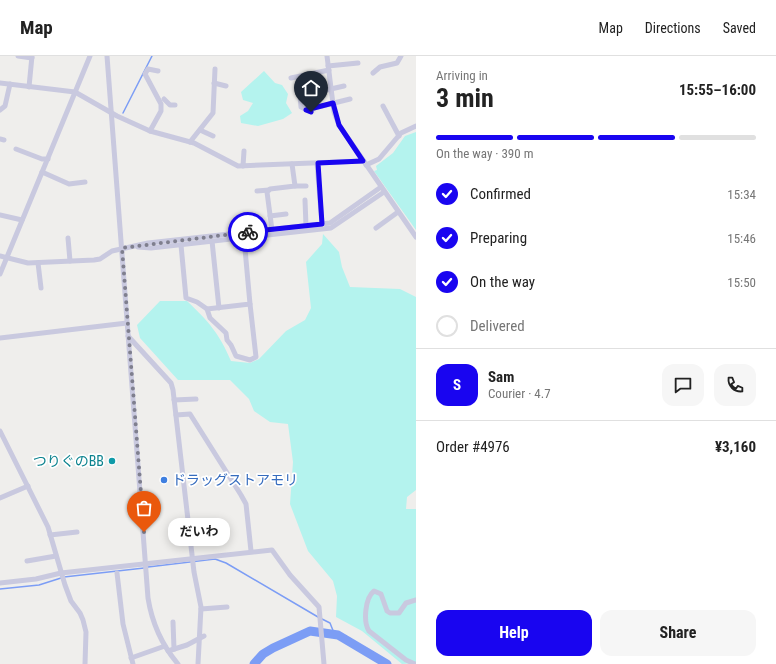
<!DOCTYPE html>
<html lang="en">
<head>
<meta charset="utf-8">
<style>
  body { margin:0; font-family:"Roboto Condensed","Noto Sans JP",sans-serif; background:#f6f6f6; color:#222; height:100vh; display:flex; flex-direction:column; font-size:15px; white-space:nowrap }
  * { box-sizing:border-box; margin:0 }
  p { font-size:13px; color:#767676 }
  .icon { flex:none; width:22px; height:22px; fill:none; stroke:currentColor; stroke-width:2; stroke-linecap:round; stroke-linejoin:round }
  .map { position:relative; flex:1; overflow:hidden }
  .details { display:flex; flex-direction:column; background:#fff; width:360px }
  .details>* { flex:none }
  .pin { position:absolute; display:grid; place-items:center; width:34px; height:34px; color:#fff; margin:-41px -17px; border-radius:50% 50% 50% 0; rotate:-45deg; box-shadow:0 0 4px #0007 }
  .pin .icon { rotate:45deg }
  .courier { position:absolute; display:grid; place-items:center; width:40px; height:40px; margin:-20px; border:3px solid #1905f0; border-radius:50%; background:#fff; color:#222; box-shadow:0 1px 5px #0007 }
  .bubble { position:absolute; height:28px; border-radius:12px; background:#fff; box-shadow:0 2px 10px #0003; font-size:13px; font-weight:700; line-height:28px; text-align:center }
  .headline em { font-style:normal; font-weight:700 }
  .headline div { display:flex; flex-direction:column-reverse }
  .headline { display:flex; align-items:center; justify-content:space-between; height:68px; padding:0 20px }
  h1 { font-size:26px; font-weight:700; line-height:30px }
  .bar { display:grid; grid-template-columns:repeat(4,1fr); gap:6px 4px; align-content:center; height:48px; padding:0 20px }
  .bar i { height:5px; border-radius:3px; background:#e0e0e0 }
  .bar .active { background:#1905f0 }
  .bar p { grid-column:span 4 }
  .line { display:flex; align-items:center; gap:10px; padding:0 20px; border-top:1px solid #e0e0e0 }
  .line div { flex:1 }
  .round { display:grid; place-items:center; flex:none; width:42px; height:42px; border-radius:12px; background:#f6f6f6 }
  ol { padding:0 20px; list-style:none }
  li { display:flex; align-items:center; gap:12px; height:44px }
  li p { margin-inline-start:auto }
  li .icon { padding:4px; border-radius:50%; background:#1905f0; color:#fff; stroke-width:4 }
  li:last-child { color:#767676 }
  li i { width:22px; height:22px; border:2px solid #e0e0e0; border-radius:50% }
  .button { display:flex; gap:8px; margin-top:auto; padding:8px 20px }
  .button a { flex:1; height:46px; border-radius:12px; background:#1905f0; color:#fff; font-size:16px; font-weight:700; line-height:46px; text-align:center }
  .button a+a { background:#f6f6f6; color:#222 }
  header { display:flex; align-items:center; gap:24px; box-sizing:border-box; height:56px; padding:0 20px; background:#fff; border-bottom:1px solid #e0e0e0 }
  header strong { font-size:19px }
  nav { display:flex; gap:22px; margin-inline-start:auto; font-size:14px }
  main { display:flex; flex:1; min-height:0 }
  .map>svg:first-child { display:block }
</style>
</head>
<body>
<header>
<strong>Map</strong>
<nav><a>Map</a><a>Directions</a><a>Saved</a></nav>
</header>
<main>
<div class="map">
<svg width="416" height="608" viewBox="0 0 416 608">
  <rect width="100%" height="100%" fill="#efeeec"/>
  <!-- green -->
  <g fill="#b4f3ee">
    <polygon points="264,15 275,27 282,29 288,38 286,47 292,57 283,63 258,70 241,67 240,60 248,55 253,47 243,44 241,36"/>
    <polygon points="416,76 416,174 374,115 377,114 376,110 393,97 405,80"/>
    <path d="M323,178l16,18 3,15 8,20 50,2 16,8v193l-9,7 -1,12h10v154l-14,1 -40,-33 -26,-14 1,-21 -4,-15 -25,-30 -18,-47 3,-42 -5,-38 -18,-2 -16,-11 -5,-12 -19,-19h-52l-38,-42 -3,-13 23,-24h27c22,21 32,32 44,60l19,2 9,-4 27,-28 19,-11 6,-12 -5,-46 16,-18z"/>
  </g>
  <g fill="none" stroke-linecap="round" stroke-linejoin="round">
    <!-- stream -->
    <g stroke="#7c9df5" stroke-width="1.5">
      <polyline points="123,57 152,0"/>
      <polyline points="148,511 215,503 226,507 318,561"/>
      <polyline points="64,521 144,512"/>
      <polyline points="0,533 39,529 61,522"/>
      <polyline points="322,563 330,567 334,577 338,579"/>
    </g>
    <!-- river -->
    <polyline stroke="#7c9df5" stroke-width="9" points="254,608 263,598 273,592 310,575 338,579 387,608"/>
    <!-- minor -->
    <g stroke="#c9c9df" stroke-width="5">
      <polyline points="18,0 32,2"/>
      <path d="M107,0l41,542c4,25 13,46 30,66"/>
      <polyline points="327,0 334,56 339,69 416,181"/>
      <polyline points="328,10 358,7"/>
      <polyline points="373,17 380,11 397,7 401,0"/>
      <polyline points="291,22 329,14"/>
      <polyline points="0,27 75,36 117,60 150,75 194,87 238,110 363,105"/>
      <polyline points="214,27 226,30"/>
      <polyline points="29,31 32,0"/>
      <polyline points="164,43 170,49 175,49"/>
      <polyline points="383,50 399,80"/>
      <polyline points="0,54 5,50 10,28"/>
      <polyline points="306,54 350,43"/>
      <polyline points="311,56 301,51 300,40 344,30"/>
      <polyline points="200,74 213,80"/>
      <polyline points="150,75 161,55 161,48 145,18 148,13 158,15"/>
      <polyline points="0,83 4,84"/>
      <polyline points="190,86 213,57 215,13"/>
      <polyline points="16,93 42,103 48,103"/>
      <polyline points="317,107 322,168"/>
      <polyline points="366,109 379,103 401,77 416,70"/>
      <polyline points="243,110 244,95"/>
      <polyline points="42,116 69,128 85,126"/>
      <polyline points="295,130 306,130"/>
      <polyline points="257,135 269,134"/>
      <polyline points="305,144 306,170"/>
      <polyline points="0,159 22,164"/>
      <polyline points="270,160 286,158"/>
      <polyline points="376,172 398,156"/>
      <polyline points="272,174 267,136 270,133 295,130 292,108"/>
      <polyline points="68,182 70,205"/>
      <polyline points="212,185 219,252"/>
      <polyline points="181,189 186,242 197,246 207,253 250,248 244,182"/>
      <polyline points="138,191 151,192 331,172 384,136"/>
      <polyline points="0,200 28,207 94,204 100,203 112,195 148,187 330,167 381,131"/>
      <polyline points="38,207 41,232"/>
      <polyline points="0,218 90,0"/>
      <polyline points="207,253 210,262 226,277 227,284 231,289 236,300 250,304 256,301 250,248"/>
      <polyline points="128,280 171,327 173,334 194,516 201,551 198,608"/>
      <polyline points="0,282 127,267"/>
      <polyline points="174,344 196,343"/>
      <polyline points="176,359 190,358 241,439 246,448 251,495"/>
      <polyline points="0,375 48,471 65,529 71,545 80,557 83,564 86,576 85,608"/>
      <polyline points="0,442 28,430"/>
      <polyline points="50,479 77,476"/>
      <polyline points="27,505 56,500"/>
      <polyline points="117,517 123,568 133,608"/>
      <polyline points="0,527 36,523 61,517 272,494 290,519 319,551 324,608"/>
      <polyline points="201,553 227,551"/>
      <polyline points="173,566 174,593"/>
      <polyline points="168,595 187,589 204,580"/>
      <polyline points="131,602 165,590"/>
      <path d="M415,608l-9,-4 -37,-29c-6,-9 -4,-33 5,-40l7,3 6,17 3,2h9l7,-10 10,-3"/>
    </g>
  </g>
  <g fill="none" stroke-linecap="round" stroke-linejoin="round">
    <!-- done -->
    <polyline stroke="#7f7f8e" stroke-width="4" stroke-dasharray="0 7.2" points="144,476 122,192 248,176"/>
    <!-- route -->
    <polyline stroke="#1905f0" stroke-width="5" points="248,176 322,168 318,107 363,105 339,69 333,47 306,54 311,56"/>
  </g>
  <!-- markers -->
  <circle fill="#0f9aa8" stroke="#fff" stroke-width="1.5" cx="112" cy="405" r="4"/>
  <circle fill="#3f7fe0" stroke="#fff" stroke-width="1.5" cx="164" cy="424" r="4"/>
  <g text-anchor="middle" stroke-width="3.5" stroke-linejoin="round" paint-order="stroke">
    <!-- culture labels -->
    <g font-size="14" fill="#0d838f" stroke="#fff" text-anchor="end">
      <text x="104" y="410">つりぐのBB</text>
    </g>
    <!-- shop labels -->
    <g font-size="14" fill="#366cbe" stroke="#fff" text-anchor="start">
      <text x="172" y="429">ドラッグストアモリ</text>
    </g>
  </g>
</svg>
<div class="pin" style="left:144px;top:476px;background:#ea580c"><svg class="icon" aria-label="bag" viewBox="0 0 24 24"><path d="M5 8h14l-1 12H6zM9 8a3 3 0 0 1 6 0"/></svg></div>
<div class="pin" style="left:311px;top:56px;background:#1f2937"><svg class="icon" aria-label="home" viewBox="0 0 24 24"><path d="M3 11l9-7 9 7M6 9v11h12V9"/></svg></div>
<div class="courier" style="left:248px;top:176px"><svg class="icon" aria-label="bike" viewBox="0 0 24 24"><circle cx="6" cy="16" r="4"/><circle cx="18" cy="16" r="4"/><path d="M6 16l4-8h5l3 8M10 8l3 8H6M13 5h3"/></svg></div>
<div class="bubble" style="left:168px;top:462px;width:62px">だいわ</div>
</div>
<section class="details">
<div class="headline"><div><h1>3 min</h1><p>Arriving in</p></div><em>15:55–16:00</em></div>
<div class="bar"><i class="active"></i><i class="active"></i><i class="active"></i><i></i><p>On the way · 390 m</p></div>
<ol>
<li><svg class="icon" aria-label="check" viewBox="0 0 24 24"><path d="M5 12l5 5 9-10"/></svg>Confirmed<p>15:34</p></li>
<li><svg class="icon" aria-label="check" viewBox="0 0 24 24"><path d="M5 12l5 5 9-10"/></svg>Preparing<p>15:46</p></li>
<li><svg class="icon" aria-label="check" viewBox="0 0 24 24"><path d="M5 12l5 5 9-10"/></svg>On the way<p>15:50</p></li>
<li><i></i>Delivered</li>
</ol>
<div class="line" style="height:72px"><b class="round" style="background:#1905f0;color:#fff">S</b><div><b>Sam</b><p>Courier · 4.7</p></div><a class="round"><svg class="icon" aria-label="chat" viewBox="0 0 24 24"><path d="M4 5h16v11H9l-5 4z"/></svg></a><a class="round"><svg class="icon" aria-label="phone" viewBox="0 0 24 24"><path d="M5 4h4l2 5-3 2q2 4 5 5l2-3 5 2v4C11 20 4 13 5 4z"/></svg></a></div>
<div class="line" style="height:52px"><div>Order #4976</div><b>¥3,160</b></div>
<div class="button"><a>Help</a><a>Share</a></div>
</section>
</main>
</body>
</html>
